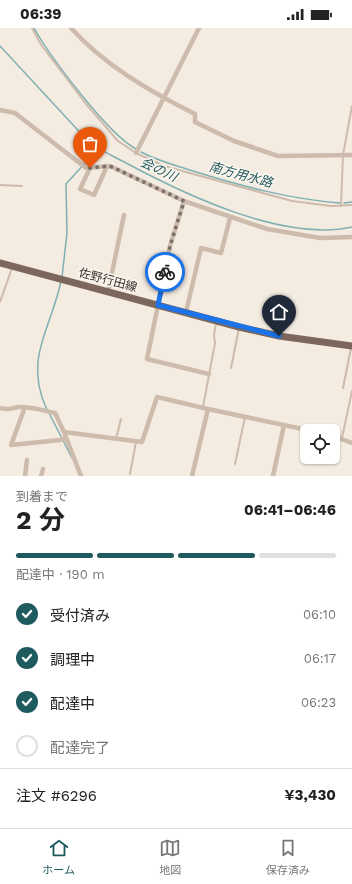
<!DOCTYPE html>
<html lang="ja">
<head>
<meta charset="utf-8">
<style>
  body { margin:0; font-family:"Work Sans","Noto Sans JP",sans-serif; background:#f6f6f6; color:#222; height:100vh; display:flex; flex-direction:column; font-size:15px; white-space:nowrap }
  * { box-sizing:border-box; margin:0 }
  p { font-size:13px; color:#767676 }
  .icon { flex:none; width:22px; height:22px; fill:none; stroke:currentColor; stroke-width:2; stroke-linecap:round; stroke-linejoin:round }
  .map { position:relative; height:448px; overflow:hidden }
  .panel { display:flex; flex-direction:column; background:#fff; flex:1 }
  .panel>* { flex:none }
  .buttons { position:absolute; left:300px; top:396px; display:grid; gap:8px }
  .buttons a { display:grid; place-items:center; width:40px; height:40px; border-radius:6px; background:#fff; box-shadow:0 1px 3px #0004; font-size:20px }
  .pin { position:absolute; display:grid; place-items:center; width:34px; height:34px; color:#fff; margin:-41px -17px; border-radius:50% 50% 50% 0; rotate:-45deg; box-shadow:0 0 4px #0007 }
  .pin .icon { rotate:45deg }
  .courier { position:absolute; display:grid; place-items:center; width:40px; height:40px; margin:-20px; border:3px solid #1a73e8; border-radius:50%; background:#fff; color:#222; box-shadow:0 1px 5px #0007 }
  .summary em { font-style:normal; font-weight:700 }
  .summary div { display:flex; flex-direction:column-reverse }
  .summary { display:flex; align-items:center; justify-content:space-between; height:68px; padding:0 16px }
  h1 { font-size:26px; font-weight:700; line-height:30px }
  .bar { display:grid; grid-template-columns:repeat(4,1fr); gap:6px 4px; align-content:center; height:48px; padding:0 16px }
  .bar i { height:5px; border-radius:3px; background:#e0e0e0 }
  .bar .active { background:#1f5a5e }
  .bar p { grid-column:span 4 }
  .line { display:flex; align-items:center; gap:10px; padding:0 16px; border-top:1px solid #e0e0e0 }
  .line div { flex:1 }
  ol { padding:0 16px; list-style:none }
  li { display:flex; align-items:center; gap:12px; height:44px }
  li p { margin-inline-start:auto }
  li .icon { padding:4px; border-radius:50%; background:#1f5a5e; color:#fff; stroke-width:4 }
  li:last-child { color:#767676 }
  li i { width:22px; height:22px; border:2px solid #e0e0e0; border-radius:50% }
  .status { display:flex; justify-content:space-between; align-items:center; height:28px; padding:0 20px; background:#fff; direction:ltr }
  .status svg { height:11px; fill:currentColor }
  .tab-bar { display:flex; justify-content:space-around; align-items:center; height:56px; border-top:1px solid #e0e0e0; background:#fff; font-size:11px; color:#767676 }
  .tab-bar a { display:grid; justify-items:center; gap:2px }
  .tab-bar .active { color:#1f5a5e }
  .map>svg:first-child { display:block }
</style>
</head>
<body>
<div class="status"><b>06:39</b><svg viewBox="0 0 49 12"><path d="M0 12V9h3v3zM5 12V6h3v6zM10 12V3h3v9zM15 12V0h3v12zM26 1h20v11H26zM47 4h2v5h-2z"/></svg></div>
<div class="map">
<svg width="352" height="448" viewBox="0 0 352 448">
  <rect width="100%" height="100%" fill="#f4ebe1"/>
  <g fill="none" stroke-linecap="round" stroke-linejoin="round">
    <!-- stream -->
    <g stroke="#7fb0b2" stroke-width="1.5">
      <path d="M34,0c16,29 74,106 102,121"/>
      <path d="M0,18l87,94c12,10 26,16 39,23 60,32 158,79 226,64"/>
      <path d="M141,124c17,9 34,13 52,19 48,15 96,28 147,32"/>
      <polyline points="344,175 352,174"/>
      <polyline points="62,249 67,205 66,156 85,135 96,128 98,122"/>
      <path d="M47,382c-24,-52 4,-80 14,-129"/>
      <polyline points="49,385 72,430"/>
    </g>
    <!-- lane -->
    <g stroke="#cdbbac" stroke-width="2">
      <polyline points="32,0 42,18 86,76 118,113 136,125 164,138 292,173 331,178 352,177"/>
      <polyline points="0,157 22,158"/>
      <polyline points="341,178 343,127 352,78"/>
      <polyline points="0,274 12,240"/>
      <polyline points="231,340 239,300"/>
      <polyline points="343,360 351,320"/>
      <polyline points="203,379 215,315 214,307 216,295"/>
      <polyline points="342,410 352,363"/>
      <polyline points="116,411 121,391"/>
      <polyline points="235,436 245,389"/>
      <polyline points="130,446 136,414"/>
    </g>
    <!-- street -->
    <g stroke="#cdbbac" stroke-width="4.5">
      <path d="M71,0c33,37 80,64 124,86v8l39,19 44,15 74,-1"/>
      <polyline points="0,82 15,85 86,140 110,138 184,173 267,201 320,210 352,209"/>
      <polyline points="136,125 199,0"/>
      <polyline points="90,140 80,161 94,167 107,138"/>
      <polyline points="184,173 170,218 147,331 209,346"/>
      <polyline points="108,264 124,187"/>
      <polyline points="186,284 201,220 221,225 230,190"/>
      <polyline points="25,379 11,417 60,412 66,410"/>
      <path d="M0,380c10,3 10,0 19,-1 12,-1 25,4 36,6l9,19"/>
      <polyline points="333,408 352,415"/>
      <polyline points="25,448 27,432"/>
      <polyline points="41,448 43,441"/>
      <polyline points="81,448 64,404 142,414 157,369 208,381"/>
      <polyline points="192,448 208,381 312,403"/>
      <polyline points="273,448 284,397"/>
    </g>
    <!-- primary -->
    <polyline stroke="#7d675c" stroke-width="7" points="0,235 239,299 279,308 352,318"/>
  </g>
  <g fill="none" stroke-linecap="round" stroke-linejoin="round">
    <!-- done -->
    <polyline stroke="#7c716b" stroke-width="4" stroke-dasharray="0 7.2" points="90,140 110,138 184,173 170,218 165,244"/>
    <!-- route -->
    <polyline stroke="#1a73e8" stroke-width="5" points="165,244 158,277 279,308"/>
  </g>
  <g text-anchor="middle" stroke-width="3.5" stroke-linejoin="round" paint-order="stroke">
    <!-- street labels -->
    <g font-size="12" fill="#3b302b" stroke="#fbf5ee">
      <text transform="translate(108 252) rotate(15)" y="4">佐野行田線</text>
    </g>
    <!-- water labels -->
    <g font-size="13" font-style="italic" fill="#1f5a5e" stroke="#fbf5ee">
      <text transform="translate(159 141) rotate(25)" y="5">会の川</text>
      <text transform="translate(241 146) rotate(15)" y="5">南方用水路</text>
    </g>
  </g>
</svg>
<div class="buttons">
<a><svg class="icon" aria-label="locate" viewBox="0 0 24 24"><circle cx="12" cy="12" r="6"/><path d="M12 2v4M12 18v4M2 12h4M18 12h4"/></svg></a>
</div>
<div class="pin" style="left:90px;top:140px;background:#ea580c"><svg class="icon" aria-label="bag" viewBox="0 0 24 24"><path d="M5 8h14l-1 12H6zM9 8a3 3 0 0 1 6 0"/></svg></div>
<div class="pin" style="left:279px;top:308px;background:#1f2937"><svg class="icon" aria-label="home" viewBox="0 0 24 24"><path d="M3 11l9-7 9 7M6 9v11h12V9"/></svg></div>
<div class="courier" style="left:165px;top:244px"><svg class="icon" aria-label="bike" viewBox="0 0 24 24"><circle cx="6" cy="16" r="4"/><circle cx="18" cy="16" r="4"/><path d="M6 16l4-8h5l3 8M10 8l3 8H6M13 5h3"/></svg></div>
</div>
<section class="panel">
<div class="summary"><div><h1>2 分</h1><p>到着まで</p></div><em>06:41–06:46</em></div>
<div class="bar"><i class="active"></i><i class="active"></i><i class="active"></i><i></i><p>配達中 · 190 m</p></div>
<ol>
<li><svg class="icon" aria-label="check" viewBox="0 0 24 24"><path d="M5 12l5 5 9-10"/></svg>受付済み<p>06:10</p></li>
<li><svg class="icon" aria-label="check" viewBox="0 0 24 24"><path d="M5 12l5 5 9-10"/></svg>調理中<p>06:17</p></li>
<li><svg class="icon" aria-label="check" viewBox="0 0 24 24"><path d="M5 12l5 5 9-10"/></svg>配達中<p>06:23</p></li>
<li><i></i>配達完了</li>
</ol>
<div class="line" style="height:52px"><div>注文 #6296</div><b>¥3,430</b></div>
</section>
<nav class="tab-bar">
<a class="active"><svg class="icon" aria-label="home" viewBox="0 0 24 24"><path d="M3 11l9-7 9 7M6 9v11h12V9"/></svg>ホーム</a>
<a><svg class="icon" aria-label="map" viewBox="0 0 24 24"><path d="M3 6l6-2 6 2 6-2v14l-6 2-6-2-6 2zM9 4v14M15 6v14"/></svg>地図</a>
<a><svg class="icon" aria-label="saved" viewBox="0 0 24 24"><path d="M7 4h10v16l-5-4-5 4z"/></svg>保存済み</a>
</nav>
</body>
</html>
